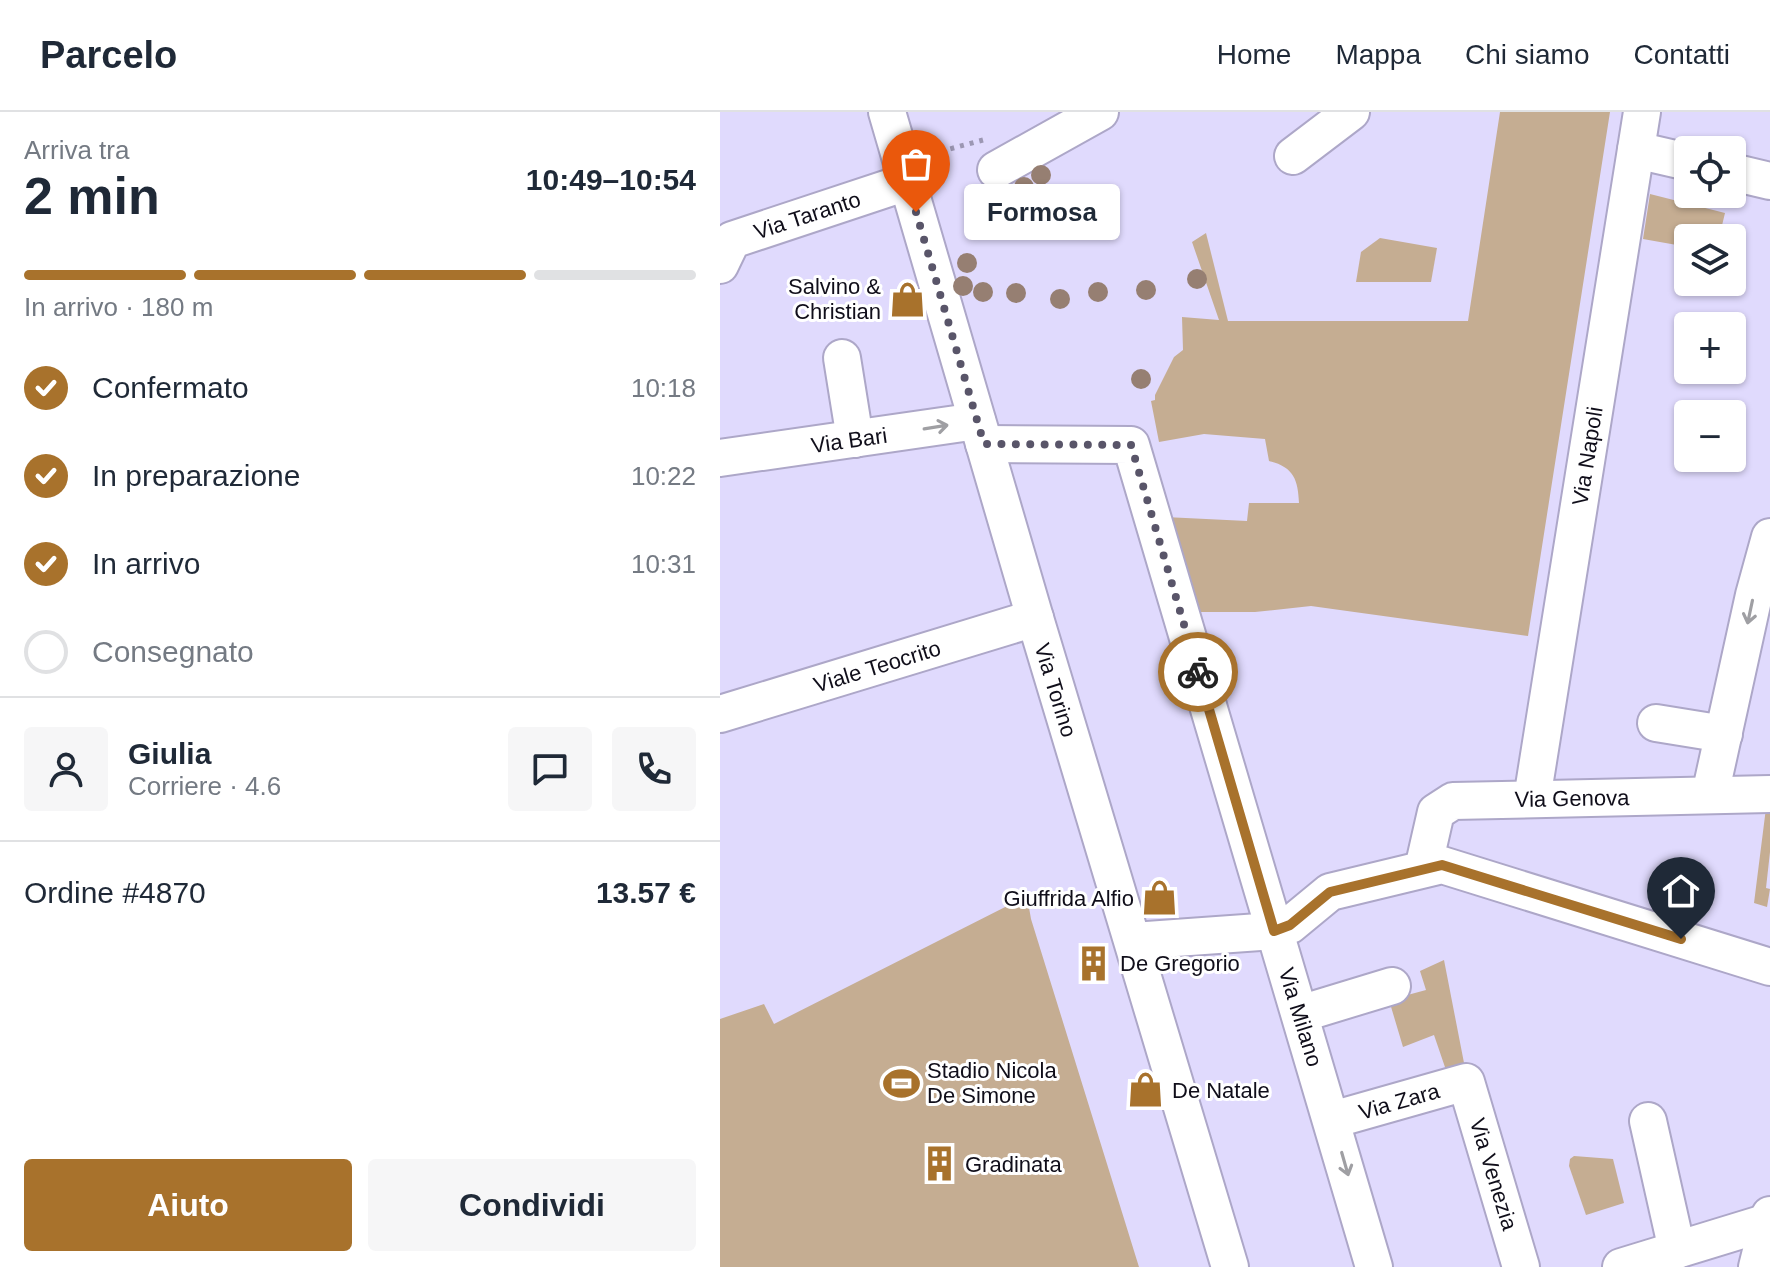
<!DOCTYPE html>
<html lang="it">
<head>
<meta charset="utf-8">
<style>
  body { margin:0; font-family:Helvetica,sans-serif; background:#f6f6f7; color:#1f2937; height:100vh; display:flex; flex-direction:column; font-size:30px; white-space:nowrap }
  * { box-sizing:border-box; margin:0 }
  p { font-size:26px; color:#747a83 }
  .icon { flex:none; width:44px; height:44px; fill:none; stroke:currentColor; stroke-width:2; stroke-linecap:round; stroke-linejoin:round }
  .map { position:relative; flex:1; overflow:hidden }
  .details { display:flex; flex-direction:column; background:#fff; width:720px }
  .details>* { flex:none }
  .controls { position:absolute; left:954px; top:24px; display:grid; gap:16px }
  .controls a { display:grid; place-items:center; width:72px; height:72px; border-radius:8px; background:#fff; box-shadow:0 2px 6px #0004; font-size:40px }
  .pin { position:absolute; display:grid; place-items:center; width:68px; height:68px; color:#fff; margin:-82px -34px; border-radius:50% 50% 50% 0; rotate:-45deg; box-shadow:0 0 8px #0007 }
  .pin .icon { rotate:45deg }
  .courier { position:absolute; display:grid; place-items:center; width:80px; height:80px; margin:-40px; border:6px solid #a8722c; border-radius:50%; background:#fff; color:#222; box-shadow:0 2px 10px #0007 }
  .bubble { position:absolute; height:56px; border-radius:8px; background:#fff; box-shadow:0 2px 6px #0004; font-size:26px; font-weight:700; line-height:56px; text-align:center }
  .headline em { font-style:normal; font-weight:700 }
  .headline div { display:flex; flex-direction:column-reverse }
  .headline { display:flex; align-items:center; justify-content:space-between; height:136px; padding:0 24px }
  h1 { font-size:52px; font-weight:700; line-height:60px }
  .bar { display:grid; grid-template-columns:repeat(4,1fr); gap:12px 8px; align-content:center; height:96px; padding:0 24px }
  .bar i { height:10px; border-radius:6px; background:#e0e1e3 }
  .bar .active { background:#a8722c }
  .bar p { grid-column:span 4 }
  .line { display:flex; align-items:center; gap:20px; padding:0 24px; border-top:2px solid #e0e1e3 }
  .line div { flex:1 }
  .round { display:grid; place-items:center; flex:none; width:84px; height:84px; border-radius:8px; background:#f6f6f7 }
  ol { padding:0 24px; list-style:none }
  li { display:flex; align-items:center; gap:24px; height:88px }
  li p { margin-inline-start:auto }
  li .icon { padding:8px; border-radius:50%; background:#a8722c; color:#fff; stroke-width:4 }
  li:last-child { color:#747a83 }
  li i { width:44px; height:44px; border:4px solid #e0e1e3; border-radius:50% }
  .cta { display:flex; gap:16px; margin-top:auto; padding:16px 24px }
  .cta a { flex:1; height:92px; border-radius:8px; background:#a8722c; color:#fff; font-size:32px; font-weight:700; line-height:92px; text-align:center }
  .cta a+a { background:#f6f6f7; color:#1f2937 }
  header { display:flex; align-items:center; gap:48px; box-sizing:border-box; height:112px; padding:0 40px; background:#fff; border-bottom:2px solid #e0e1e3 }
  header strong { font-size:38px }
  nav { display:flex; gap:44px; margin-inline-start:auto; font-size:28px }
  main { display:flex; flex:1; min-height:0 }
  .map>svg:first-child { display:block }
</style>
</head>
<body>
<header>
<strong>Parcelo</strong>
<nav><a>Home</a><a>Mappa</a><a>Chi siamo</a><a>Contatti</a></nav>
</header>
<main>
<section class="details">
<div class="headline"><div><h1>2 min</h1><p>Arriva tra</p></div><em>10:49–10:54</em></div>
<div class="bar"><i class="active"></i><i class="active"></i><i class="active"></i><i></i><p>In arrivo · 180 m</p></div>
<ol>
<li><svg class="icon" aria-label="check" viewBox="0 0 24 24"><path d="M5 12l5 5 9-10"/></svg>Confermato<p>10:18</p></li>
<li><svg class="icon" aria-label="check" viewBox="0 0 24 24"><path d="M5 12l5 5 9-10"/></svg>In preparazione<p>10:22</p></li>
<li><svg class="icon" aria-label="check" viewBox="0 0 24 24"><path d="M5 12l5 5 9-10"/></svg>In arrivo<p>10:31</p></li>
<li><i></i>Consegnato</li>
</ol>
<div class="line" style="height:144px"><a class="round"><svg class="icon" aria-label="person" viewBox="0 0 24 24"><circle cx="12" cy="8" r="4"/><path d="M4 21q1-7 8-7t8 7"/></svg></a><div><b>Giulia</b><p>Corriere · 4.6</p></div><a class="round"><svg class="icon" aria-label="chat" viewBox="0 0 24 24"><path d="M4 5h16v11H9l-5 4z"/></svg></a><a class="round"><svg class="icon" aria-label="phone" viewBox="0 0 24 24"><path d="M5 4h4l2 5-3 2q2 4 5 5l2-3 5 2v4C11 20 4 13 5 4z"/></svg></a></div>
<div class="line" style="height:104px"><div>Ordine #4870</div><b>13.57 €</b></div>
<div class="cta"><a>Aiuto</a><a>Condividi</a></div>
</section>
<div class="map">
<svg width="1050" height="1155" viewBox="0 0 1050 1155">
  <rect width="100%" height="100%" fill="#e0dafd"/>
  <!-- green -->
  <g fill="#c5ad92">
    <path d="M780,0h110l-82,524 -217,-30 -56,6h-61l-29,-95 82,4 2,-18h50c-1,-23 -5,-36 -30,-42l-4,-22 -61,-5 -45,8 -8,-41 4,-1v-5l19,-38 9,-7 -1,-33 37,3 -27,-78 14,-9 22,88h240z"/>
    <polygon points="930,82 1005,101 999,126 968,126 968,135 923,127"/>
    <polygon points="660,126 717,136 711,170 636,170 641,140"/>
    <polygon points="1046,696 1050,696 1050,740 1046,776 1050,777 1047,795 1034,791"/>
    <polygon points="307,784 311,807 419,1155 0,1155 0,907 44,892 54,912"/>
    <polygon points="724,848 745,956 727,961 714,923 683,935 669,888 706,878 700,859"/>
    <polygon points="854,1044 893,1047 904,1091 866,1103 849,1054 850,1047"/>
  </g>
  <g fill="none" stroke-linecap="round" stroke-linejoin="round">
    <defs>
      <g id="minor">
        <polyline points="167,0 315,506 510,1155"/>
        <polyline points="916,38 968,50"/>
        <polyline points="573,44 631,0"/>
        <polyline points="276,58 380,0"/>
        <polyline points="1012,60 1050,69"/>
        <polyline points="0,153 12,128 187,70"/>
        <polyline points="122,246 135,327"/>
        <polyline points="264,332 411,333 654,1155"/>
        <polyline points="0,346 257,309"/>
        <polyline points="0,602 315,506"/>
        <polyline points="936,611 1004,622"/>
        <polyline points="990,683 1034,483 1050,425"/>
        <polyline points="812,687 922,0"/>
        <polyline points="703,757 716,700 733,689 1050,682"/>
        <polyline points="413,829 554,819 570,813 610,780 722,753 1050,855"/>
        <polyline points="580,902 672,874"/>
        <polyline points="612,1008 746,970 801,1155"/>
        <polyline points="928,1009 957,1138"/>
        <polyline points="901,1155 1048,1110"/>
        <polyline points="1037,1155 1050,1103"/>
      </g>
    </defs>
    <!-- minor casing -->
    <use href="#minor" stroke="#ada7c8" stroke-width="40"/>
    <!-- path -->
    <polyline stroke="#9c97b3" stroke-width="5" stroke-dasharray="4 6" stroke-linecap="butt" points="211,42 263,28"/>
    <!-- minor -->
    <use href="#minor" stroke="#fff" stroke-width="36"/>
  </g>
  <!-- trees -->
  <g fill="#967f72">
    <circle cx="321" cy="63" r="10"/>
    <circle cx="304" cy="75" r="10"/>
    <circle cx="247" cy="151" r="10"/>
    <circle cx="477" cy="167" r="10"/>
    <circle cx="243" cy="174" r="10"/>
    <circle cx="426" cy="178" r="10"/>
    <circle cx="263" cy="180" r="10"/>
    <circle cx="378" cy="180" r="10"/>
    <circle cx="296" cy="181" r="10"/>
    <circle cx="340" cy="187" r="10"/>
    <circle cx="421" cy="267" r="10"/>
  </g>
  <!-- one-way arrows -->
  <defs><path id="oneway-shaft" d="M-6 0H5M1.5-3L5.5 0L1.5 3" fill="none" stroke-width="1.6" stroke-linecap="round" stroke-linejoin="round" transform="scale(2)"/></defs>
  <g stroke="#9f9fa3">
    <use href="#oneway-shaft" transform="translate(216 315) rotate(-9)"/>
    <use href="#oneway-shaft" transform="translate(1030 500) rotate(102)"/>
    <use href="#oneway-shaft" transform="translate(625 1052) rotate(74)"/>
  </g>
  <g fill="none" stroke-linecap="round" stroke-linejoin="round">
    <!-- done -->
    <polyline stroke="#595569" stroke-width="8" stroke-dasharray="0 14.4" points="196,100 264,332 411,333 478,560"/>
    <!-- route -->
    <polyline stroke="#a8722c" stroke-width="10" points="478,560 554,819 570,813 610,780 722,753 961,827"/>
  </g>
  <!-- icons -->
  <defs>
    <symbol id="shop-bare" viewBox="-9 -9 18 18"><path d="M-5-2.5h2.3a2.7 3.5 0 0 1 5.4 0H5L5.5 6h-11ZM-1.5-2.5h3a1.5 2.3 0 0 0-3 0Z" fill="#a8722c" stroke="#fff" stroke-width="2.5" paint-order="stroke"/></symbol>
    <symbol id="building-bare" viewBox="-9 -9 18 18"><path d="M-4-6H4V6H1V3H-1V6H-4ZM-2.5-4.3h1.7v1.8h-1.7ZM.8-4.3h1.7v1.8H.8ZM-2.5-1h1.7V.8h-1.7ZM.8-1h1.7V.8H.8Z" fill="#a8722c" stroke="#fff" stroke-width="2.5" paint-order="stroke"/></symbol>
    <symbol id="stadium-bare" viewBox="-9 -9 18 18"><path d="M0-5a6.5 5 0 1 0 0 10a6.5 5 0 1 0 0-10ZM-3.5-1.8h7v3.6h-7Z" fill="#a8722c" stroke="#fff" stroke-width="2.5" paint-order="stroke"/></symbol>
  </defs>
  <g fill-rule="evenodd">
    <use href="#shop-bare" x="162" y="162" width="51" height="51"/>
    <use href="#shop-bare" x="414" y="760" width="51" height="51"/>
    <use href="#building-bare" x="348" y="826" width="51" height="51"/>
    <use href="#stadium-bare" x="156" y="946" width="51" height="51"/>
    <use href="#shop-bare" x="400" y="952" width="51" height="51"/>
    <use href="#building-bare" x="194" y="1026" width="51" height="51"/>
  </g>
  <g text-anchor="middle" stroke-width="6" stroke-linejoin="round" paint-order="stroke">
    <!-- street labels -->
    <g font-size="22" fill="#100e1a" stroke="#fff">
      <text transform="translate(87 103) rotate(-18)" y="8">Via Taranto</text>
      <text transform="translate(129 328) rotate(-8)" y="8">Via Bari</text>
      <text transform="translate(867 344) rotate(-81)" y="8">Via Napoli</text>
      <text transform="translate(157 554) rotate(-17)" y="8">Viale Teocrito</text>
      <text transform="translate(336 578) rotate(73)" y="8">Via Torino</text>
      <text transform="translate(852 686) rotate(-1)" y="8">Via Genova</text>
      <text transform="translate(581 905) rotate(73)" y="8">Via Milano</text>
      <text transform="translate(679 989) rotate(-16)" y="8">Via Zara</text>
      <text transform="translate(774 1062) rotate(73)" y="8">Via Venezia</text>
    </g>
    <!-- poi labels -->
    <g font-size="22" fill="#100e1a" stroke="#fff" text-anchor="start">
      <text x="161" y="182" text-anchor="end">Salvino &amp;<tspan x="161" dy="25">Christian</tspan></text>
      <text x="414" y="794" text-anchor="end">Giuffrida Alfio</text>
      <text x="400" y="859">De Gregorio</text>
      <text x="207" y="966">Stadio Nicola<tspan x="207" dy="25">De Simone</tspan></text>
      <text x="452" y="986">De Natale</text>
      <text x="245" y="1060">Gradinata</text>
    </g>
  </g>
</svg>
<div class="controls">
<a><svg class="icon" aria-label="locate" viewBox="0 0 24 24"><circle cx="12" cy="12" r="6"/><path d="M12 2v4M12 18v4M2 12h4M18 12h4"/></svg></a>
<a><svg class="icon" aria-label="layers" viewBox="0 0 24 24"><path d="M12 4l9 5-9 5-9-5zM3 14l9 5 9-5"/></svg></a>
<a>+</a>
<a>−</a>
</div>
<div class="pin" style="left:196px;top:100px;background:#ea580c"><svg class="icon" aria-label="bag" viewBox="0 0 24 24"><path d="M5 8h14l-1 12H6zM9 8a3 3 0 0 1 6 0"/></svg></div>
<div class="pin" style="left:961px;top:827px;background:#1f2937"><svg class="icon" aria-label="home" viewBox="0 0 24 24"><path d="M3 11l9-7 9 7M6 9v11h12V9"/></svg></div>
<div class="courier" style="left:478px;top:560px"><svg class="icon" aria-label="bike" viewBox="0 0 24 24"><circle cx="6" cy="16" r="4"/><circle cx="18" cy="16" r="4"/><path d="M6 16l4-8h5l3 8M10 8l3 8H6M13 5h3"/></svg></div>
<div class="bubble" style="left:244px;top:72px;width:156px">Formosa</div>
</div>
</main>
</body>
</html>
